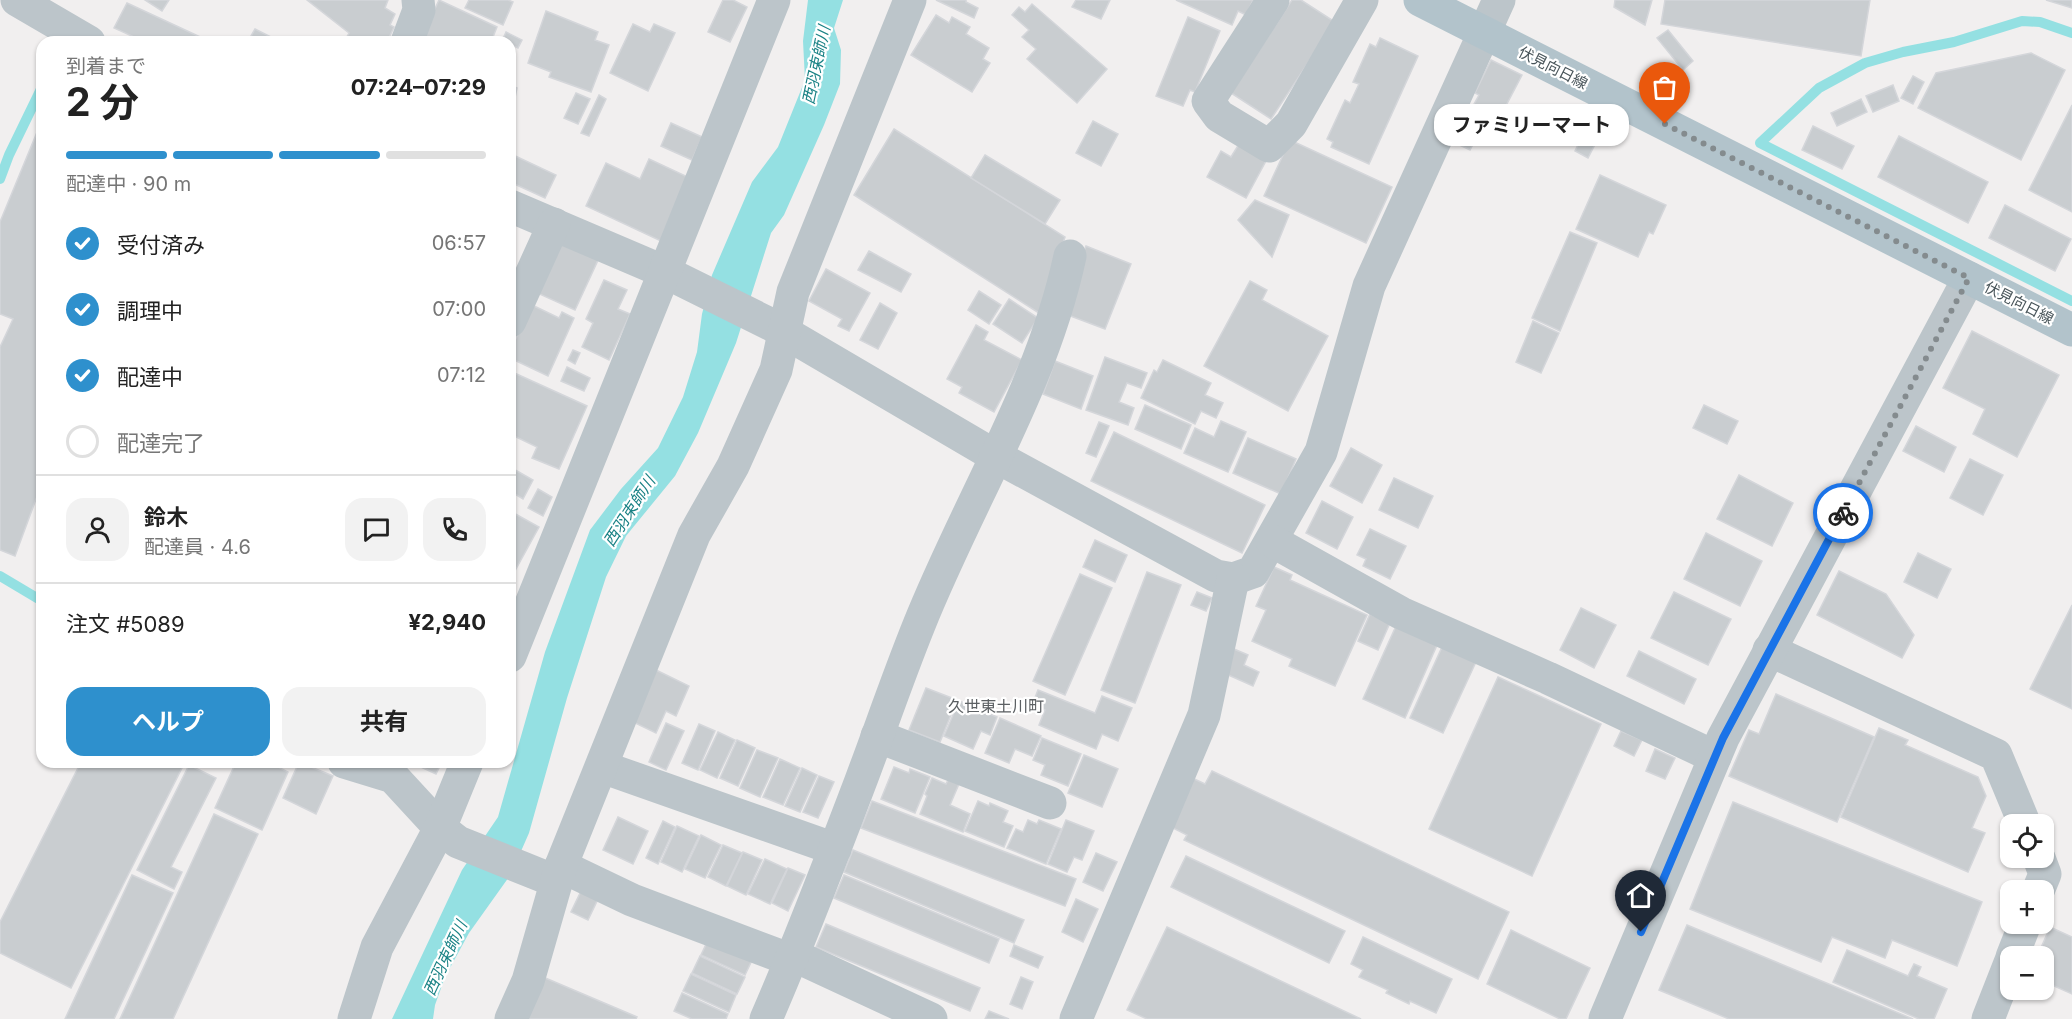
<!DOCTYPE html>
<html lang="ja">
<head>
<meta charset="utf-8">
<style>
  body { margin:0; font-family:Inter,"Noto Sans JP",sans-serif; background:#f2f2f2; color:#222; height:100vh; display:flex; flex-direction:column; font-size:22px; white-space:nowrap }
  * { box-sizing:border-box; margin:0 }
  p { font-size:20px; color:#767676 }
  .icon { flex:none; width:33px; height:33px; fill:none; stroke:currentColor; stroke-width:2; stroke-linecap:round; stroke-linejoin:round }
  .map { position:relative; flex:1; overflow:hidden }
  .drawer { position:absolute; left:36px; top:36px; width:480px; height:732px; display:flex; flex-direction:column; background:#fff; border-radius:18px; box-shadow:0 2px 4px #0004 }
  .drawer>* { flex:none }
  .controls { position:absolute; left:2000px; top:814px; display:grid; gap:12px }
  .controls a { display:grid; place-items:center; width:54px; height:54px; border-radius:12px; background:#fff; box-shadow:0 2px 4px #0004; font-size:30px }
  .pin { position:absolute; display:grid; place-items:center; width:51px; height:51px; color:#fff; margin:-62px -26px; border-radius:50% 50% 50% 0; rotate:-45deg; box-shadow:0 0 6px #0007 }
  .pin .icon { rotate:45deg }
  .courier { position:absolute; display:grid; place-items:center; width:60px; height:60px; margin:-30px; border:4px solid #1a73e8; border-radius:50%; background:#fff; color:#222; box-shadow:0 2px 8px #0007 }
  .bubble { position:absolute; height:42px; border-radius:18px; background:#fff; box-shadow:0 2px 4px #0004; font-size:20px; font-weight:700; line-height:42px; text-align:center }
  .summary em { font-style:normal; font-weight:700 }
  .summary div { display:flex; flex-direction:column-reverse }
  .summary { display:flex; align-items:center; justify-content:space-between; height:102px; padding:0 30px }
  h1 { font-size:39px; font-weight:700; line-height:45px }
  .bar { display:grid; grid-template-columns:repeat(4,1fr); gap:9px 6px; align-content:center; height:72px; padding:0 30px }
  .bar i { height:8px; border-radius:4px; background:#e0e0e0 }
  .bar .active { background:#2e90cd }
  .bar p { grid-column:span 4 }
  .line { display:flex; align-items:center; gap:15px; padding:0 30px; border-top:2px solid #e0e0e0 }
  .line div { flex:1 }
  .round { display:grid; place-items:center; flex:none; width:63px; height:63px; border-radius:18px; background:#f2f2f2 }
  ol { padding:0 30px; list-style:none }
  li { display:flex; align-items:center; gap:18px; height:66px }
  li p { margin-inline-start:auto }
  li .icon { padding:6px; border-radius:50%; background:#2e90cd; color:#fff; stroke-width:4 }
  li:last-child { color:#767676 }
  li i { width:33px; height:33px; border:3px solid #e0e0e0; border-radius:50% }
  .button { display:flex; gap:12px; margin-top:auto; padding:12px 30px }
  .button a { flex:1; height:69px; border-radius:18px; background:#2e90cd; color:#fff; font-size:24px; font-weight:700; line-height:69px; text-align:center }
  .button a+a { background:#f2f2f2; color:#222 }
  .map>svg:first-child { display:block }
</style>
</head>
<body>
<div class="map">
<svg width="2072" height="1019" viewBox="0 0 2072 1019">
  <rect width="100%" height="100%" fill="#f1efef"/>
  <!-- water -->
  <polygon fill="#94e0e2" points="808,0 843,0 834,28 841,50 840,84 824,125 784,215 771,233 736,343 698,433 675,476 626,536 606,577 567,698 529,833 511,874 469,933 445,977 435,1005 433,1019 392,1019 462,870 498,817 545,652 590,530 621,489 658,448 683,397 697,352 702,314 712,275 752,182 778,147 805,80 803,41"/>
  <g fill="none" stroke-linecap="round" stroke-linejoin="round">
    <!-- stream -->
    <g stroke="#94e0e2" stroke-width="10">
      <polyline points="2072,33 2040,22 2022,21 1954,42 1903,52 1865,63 1819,88 1760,143 2072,301"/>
      <polyline points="0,179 9,155 42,87"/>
      <polyline points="0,576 42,601"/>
    </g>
  </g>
  <!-- building -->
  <g fill="#c9cdd0" stroke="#d4d6da" stroke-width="1.5">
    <polygon points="145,0 169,0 162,11"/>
    <polygon points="307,0 388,0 385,8 395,14 390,25 394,27 387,42 344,42 349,33"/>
    <polygon points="439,0 497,27 491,42 420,42"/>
    <polygon points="469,0 508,0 513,2 503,25 465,8"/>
    <polygon points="723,0 733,0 747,7 730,42 708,32"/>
    <polygon points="936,0 966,0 966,2 978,8 974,18"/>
    <polygon points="1076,0 1110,0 1101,19 1072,7"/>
    <polygon points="1176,0 1253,0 1246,15 1238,11 1232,25"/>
    <polygon points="1292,0 1301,0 1335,22 1271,119 1231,93"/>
    <polygon points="1615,0 1652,0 1645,25 1614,7"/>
    <polygon points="1665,0 1870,0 1861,56 1661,24"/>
    <polygon points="2046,0 2072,0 2072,8"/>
    <polygon points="127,3 211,42 145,42 114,28"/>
    <polygon points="1032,4 1107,69 1077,103 1027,59 1036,49 1022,37 1029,30 1012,15 1019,7 1025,12"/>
    <polygon points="546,11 598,32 595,40 609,45 591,92 549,77 551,72 528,63"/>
    <polygon points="936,15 949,23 952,17 970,27 966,34 989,48 983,59 990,63 972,92 911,55"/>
    <polygon points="1188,17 1220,31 1195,92 1190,90 1183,106 1156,96"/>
    <polygon points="633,24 650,32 654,24 675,33 648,91 610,73"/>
    <polygon points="255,29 275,39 273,42 264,42 251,36"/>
    <polygon points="1668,30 1693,61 1683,70 1657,38"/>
    <polygon points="506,32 522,40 518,48 510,44 510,42 502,41"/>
    <polygon points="1380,38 1418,56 1369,164 1331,147 1333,142 1327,139 1345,100 1350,103 1359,84 1353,82 1370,44 1376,47"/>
    <polygon points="2031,53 2065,70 2021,160 1918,108 1936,73"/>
    <polygon points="1491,60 1522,75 1499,119 1473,106 1479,95 1475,93"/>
    <polygon points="1913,76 1924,82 1913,104 1901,98"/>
    <polygon points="510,85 517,88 510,122"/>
    <polygon points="1893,85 1899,101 1873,112 1866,96"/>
    <polygon points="576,93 590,99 578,124 564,118"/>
    <polygon points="599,95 606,99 589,136 581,133"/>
    <polygon points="1861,99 1867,112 1837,126 1831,113"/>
    <polygon points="2072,105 2072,212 2029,190"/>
    <polygon points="1587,113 1606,123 1588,158 1575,151 1588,124 1583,121"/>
    <polygon points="1474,115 1479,119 1474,130 1479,133 1470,150 1453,142 1462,124 1468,127"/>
    <polygon points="42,120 42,483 15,556 0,550 0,347 13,319 0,314 0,222"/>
    <polygon points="1093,121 1118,134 1101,166 1076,153"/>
    <polygon points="671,123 702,137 692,160 661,146"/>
    <polygon points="1813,126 1854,146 1842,169 1802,150"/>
    <polygon points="894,129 1065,237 1039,313 854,195"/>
    <polygon points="1899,136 1988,182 1968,223 1878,177"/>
    <polygon points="1290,140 1392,187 1366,243 1264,196"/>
    <polygon points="1239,144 1267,159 1246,198 1207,177 1221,151 1231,157"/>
    <polygon points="511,154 556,175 545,198 510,182"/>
    <polygon points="985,155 1060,200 1045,224 971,178"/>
    <polygon points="649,159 690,178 661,241 586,206 606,163 640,179"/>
    <polygon points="1600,175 1666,205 1653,234 1649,232 1638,257 1576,229"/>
    <polygon points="1255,200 1289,215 1272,257 1238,220"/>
    <polygon points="2005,205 2071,239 2055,271 1989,238"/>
    <polygon points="1570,232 1597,243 1560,331 1532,318"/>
    <polygon points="560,239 599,258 575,310 535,292"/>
    <polygon points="1086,246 1131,264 1105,329 1060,312"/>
    <polygon points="869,251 911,274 901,292 858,270"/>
    <polygon points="826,269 870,293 849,331 838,326 842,319 809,301"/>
    <polygon points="604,280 627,290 618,309 630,314 609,360 582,347 593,323 586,319"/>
    <polygon points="1250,281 1267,290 1262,300 1328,336 1288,411 1204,366"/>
    <polygon points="979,291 1001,305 989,324 968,310"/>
    <polygon points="1009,299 1038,318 1022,343 993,324"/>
    <polygon points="880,303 897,313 878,349 860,340"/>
    <polygon points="532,305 559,318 562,312 574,318 548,376 510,358 510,351"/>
    <polygon points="1533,321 1559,333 1541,373 1516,362"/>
    <polygon points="976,325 988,332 984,340 1022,360 994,412 959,393 962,387 947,379"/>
    <polygon points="1972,331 2059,375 2017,457 1973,434 1985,409 1943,388"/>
    <polygon points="573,350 580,353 575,364 568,360"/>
    <polygon points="1105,357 1147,373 1141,388 1127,383 1119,402 1134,408 1128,425 1086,410"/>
    <polygon points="1163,360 1211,383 1205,395 1223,403 1216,418 1201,411 1195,424 1141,398 1154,370 1157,372"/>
    <polygon points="1055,361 1093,376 1081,409 1043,394"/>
    <polygon points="567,367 590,378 584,391 561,381"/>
    <polygon points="510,371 587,406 559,469 532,458 537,447 510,434"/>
    <polygon points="1145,405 1191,425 1181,449 1135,429"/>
    <polygon points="1704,405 1738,421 1727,444 1693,428"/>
    <polygon points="1221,421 1246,432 1228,472 1184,453 1195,428 1214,437"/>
    <polygon points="1099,422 1109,426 1096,457 1086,453"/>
    <polygon points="1916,426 1956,447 1944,472 1903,451"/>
    <polygon points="1114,432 1265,505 1242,553 1091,481"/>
    <polygon points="1248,438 1296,459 1281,494 1233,473"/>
    <polygon points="1351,448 1382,465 1362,503 1330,486"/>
    <polygon points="1970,459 2003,475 1983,515 1950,498"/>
    <polygon points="510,467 533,480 523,499 510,491"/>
    <polygon points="1739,475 1793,503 1772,546 1717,519"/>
    <polygon points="1394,478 1433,496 1418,528 1379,510"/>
    <polygon points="538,489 552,497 543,516 528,508"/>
    <polygon points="1322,501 1353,517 1337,549 1306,533"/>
    <polygon points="510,511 539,527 510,580"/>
    <polygon points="1370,529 1406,546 1390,579 1363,566 1366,559 1357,555"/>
    <polygon points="1706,533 1762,561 1740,606 1684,579"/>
    <polygon points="1095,540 1127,555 1115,582 1083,567"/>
    <polygon points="1918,553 1951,569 1937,598 1904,582"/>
    <polygon points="1274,567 1292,575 1290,580 1367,615 1335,686 1289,666 1292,659 1252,641 1266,610 1256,606"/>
    <polygon points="1839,571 1886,594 1914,635 1902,658 1817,615"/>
    <polygon points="1147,572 1181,585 1135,703 1101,690"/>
    <polygon points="1080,574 1112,588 1065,695 1033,681"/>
    <polygon points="1197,592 1212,598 1206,611 1191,605"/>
    <polygon points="1674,592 1731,619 1708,665 1651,638"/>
    <polygon points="2072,605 2072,709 2030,689"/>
    <polygon points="1581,608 1616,625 1594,668 1560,650"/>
    <polygon points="1370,614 1390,623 1378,650 1358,641"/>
    <polygon points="1396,626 1437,645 1405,718 1363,699"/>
    <polygon points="1442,647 1476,662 1443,733 1410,718"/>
    <polygon points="1234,649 1248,655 1244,665 1259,672 1253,686 1224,673"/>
    <polygon points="1639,651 1696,679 1684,704 1627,676"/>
    <polygon points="656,670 689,686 676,716 666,711 656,733 633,722"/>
    <polygon points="1498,677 1601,724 1532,876 1429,829"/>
    <polygon points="926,688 957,700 940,742 909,730"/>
    <polygon points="1038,690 1095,713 1102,696 1132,708 1118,741 1102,734 1096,749 1039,725 1045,710 1032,705"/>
    <polygon points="1776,694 1874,737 1837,822 1729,776 1749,730 1759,734"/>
    <polygon points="959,701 997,717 990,735 981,731 973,749 944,736"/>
    <polygon points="1000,718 1041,736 1032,756 1015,749 1009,763 985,753"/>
    <polygon points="666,723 684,731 666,770 649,762"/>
    <polygon points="699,724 715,731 698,770 682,763"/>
    <polygon points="1879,728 1908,740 1905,745 1978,777 1986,796 1972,828 1985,833 1968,872 1841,817"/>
    <polygon points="1621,731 1642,740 1634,756 1614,746"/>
    <polygon points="718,732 735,740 717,778 700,770"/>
    <polygon points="1042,738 1081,754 1068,786 1041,775 1045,765 1033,760"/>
    <polygon points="737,740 755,748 738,786 720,778"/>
    <polygon points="1655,749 1675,758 1665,779 1646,771"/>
    <polygon points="757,750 778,758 760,797 740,788"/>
    <polygon points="1084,755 1118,769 1102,807 1068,793"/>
    <polygon points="780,759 800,768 783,805 763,797"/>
    <polygon points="81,762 185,762 71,988 0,953 0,922"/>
    <polygon points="236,762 283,762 280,768 288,772 262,830 215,808"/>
    <polygon points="299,762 333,776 316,814 283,798"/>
    <polygon points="423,762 442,762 436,774 421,767"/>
    <polygon points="189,765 216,778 171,867 182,872 174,889 137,870"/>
    <polygon points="894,767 909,773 910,769 930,777 915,813 881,799"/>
    <polygon points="802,768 817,775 800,812 785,806"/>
    <polygon points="1212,771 1509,912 1478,979 1184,840 1187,835 1165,824 1188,776 1205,784"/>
    <polygon points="819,776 834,782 818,818 803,812"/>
    <polygon points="932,778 946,784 948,780 959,784 950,805 970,814 963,832 920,814 927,796 925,794"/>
    <polygon points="872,801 1076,879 1065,906 861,828"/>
    <polygon points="978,801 989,806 990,803 1008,811 1003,822 1013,826 1004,847 965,831"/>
    <polygon points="1733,802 1982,902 1957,966 1892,940 1885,958 1832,937 1821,962 1690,909"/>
    <polygon points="214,814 258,834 173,1019 120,1019"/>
    <polygon points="618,817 648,831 633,864 603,850"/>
    <polygon points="1028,820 1037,824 1039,820 1061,829 1046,864 1007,848 1016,829 1023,832"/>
    <polygon points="1066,820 1094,831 1082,860 1074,857 1067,872 1048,864"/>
    <polygon points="663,821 675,827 658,864 646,858"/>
    <polygon points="677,826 699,836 682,872 661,862"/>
    <polygon points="701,835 721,845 705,878 685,869"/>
    <polygon points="723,845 742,853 726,886 708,877"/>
    <polygon points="853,850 1024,920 1014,943 844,872"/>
    <polygon points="743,852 762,860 746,895 727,886"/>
    <polygon points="1096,853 1117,862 1103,891 1083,882"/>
    <polygon points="1186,856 1345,931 1329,963 1171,887"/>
    <polygon points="765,859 787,869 770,904 748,894"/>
    <polygon points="788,868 805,875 788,911 772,903"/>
    <polygon points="132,875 173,893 114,1019 65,1019"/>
    <polygon points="844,875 999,939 989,963 834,898"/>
    <polygon points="582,889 599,897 588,920 571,912"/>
    <polygon points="1076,899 1098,909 1083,942 1062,932"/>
    <polygon points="826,924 980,988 970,1011 816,947"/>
    <polygon points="1687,925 1913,1019 1729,1019 1659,990"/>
    <polygon points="1167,927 1361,1019 1147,1019 1127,1010"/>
    <polygon points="2050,927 2072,937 2072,994 2043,981 2043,957 2037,957"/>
    <polygon points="1511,930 1590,968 1566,1019 1560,1019 1487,984"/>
    <polygon points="1363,937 1452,979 1436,1013 1410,1001 1409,1004 1386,993 1388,990 1359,977 1363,970 1351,964"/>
    <polygon points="709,938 753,958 745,975 701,955"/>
    <polygon points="1014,945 1043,957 1038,968 1010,956"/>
    <polygon points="1847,950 1908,976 1914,964 1921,967 1917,976 1947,989 1934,1019 1919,1019 1833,982"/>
    <polygon points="700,956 745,977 737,994 692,973"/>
    <polygon points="691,974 736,995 729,1012 683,991"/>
    <polygon points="543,977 637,1017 636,1019 525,1019"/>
    <polygon points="1021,977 1033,982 1022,1009 1010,1004"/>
    <polygon points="682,993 728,1014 726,1019 692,1019 674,1011"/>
    <polygon points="989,1011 1009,1019 985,1019"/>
  </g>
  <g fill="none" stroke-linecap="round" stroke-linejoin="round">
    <!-- minor -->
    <g stroke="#bcc5ca" stroke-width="33">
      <polyline points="17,0 89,42"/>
      <polyline points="1273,0 1208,101 1219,116 1269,146 1291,124 1362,0"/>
      <polyline points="407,42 419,10 418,0"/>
      <polyline points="510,206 665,272 772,325 997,457 1216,576 1233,579 1253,572 1321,452 1369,286 1499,0"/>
      <polyline points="510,321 554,224"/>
      <polyline points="1272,541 1401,613 1548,678 1715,757"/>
      <polyline points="1769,650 1996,755 2025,825"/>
      <polyline points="510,656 774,0"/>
      <polyline points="877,736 1050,803"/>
      <polyline points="344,762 393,777 440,828 458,842 555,881"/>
      <polyline points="602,767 835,849"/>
      <polyline points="561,866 632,900 791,960"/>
      <polyline points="2038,891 2045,874 2039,858"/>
      <polyline points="793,955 931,1019"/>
      <polyline points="2012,957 2025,924"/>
      <polyline points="354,1019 377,947 440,828 467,762"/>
      <polyline points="511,1019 528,981 561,866 694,535 733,466 776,370 793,292 910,0"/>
      <path d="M766,1019c34,-78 64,-157 94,-236 20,-53 38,-106 59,-158 49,-123 123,-238 151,-369"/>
      <polyline points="1076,1019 1204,715 1233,579"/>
      <polyline points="1605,1019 1723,738 1969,278"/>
      <polyline points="1988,1019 2010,963"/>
    </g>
    <!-- major -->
    <polyline stroke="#b2c3cb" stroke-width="33" points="1420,0 2072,330"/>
  </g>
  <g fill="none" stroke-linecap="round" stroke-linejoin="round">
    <!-- done -->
    <polyline stroke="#848b8e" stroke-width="6" stroke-dasharray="0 10.8" points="1665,124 1969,278 1843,513"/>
    <!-- route -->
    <polyline stroke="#1a73e8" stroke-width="8" points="1641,932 1723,738 1843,513"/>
  </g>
  <g text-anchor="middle" stroke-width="4.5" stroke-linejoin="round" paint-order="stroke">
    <!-- street labels -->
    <g font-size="15" fill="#49555a" stroke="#fff">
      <text transform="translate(1553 68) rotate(27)" y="5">伏見向日線</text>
      <text transform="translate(2019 303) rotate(27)" y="5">伏見向日線</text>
    </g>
    <!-- water labels -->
    <g font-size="16" font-style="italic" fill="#1a8285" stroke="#fff">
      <text transform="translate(816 65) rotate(-78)" y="6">西羽束師川</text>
      <text transform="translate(629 511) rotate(-57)" y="6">西羽束師川</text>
      <text transform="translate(445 958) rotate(-65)" y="6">西羽束師川</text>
    </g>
    <!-- neighbourhood labels -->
    <g font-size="16" fill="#5c6063" stroke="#fff">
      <text x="996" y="712">久世東土川町</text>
    </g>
  </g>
</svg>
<div class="controls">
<a><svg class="icon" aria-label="locate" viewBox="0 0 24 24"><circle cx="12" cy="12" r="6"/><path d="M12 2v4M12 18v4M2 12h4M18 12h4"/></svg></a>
<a>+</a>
<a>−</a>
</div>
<div class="pin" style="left:1665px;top:124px;background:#ea580c"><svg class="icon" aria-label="bag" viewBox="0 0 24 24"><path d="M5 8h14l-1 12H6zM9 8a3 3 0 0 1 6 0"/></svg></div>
<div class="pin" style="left:1641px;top:932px;background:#1f2937"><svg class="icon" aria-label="home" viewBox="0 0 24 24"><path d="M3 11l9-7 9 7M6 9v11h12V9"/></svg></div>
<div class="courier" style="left:1843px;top:513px"><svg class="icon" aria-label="bike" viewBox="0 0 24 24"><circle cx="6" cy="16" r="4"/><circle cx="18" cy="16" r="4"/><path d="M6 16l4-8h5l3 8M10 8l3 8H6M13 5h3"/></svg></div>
<div class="bubble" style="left:1434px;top:104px;width:195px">ファミリーマート</div>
<section class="drawer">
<div class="summary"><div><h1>2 分</h1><p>到着まで</p></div><em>07:24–07:29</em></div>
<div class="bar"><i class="active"></i><i class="active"></i><i class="active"></i><i></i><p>配達中 · 90 m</p></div>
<ol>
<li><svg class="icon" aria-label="check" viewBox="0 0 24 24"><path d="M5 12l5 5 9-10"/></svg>受付済み<p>06:57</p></li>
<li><svg class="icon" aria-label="check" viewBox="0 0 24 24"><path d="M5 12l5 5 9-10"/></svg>調理中<p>07:00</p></li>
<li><svg class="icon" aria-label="check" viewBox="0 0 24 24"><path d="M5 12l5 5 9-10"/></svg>配達中<p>07:12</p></li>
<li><i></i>配達完了</li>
</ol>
<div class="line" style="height:108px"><a class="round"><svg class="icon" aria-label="person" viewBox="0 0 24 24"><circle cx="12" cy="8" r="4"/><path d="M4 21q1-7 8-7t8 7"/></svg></a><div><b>鈴木</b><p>配達員 · 4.6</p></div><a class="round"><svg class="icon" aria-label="chat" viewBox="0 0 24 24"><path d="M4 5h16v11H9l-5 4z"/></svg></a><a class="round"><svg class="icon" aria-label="phone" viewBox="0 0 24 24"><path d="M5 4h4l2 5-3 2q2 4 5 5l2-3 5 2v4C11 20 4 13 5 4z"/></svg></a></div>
<div class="line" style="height:78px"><div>注文 #5089</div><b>¥2,940</b></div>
<div class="button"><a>ヘルプ</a><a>共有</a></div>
</section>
</div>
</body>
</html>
